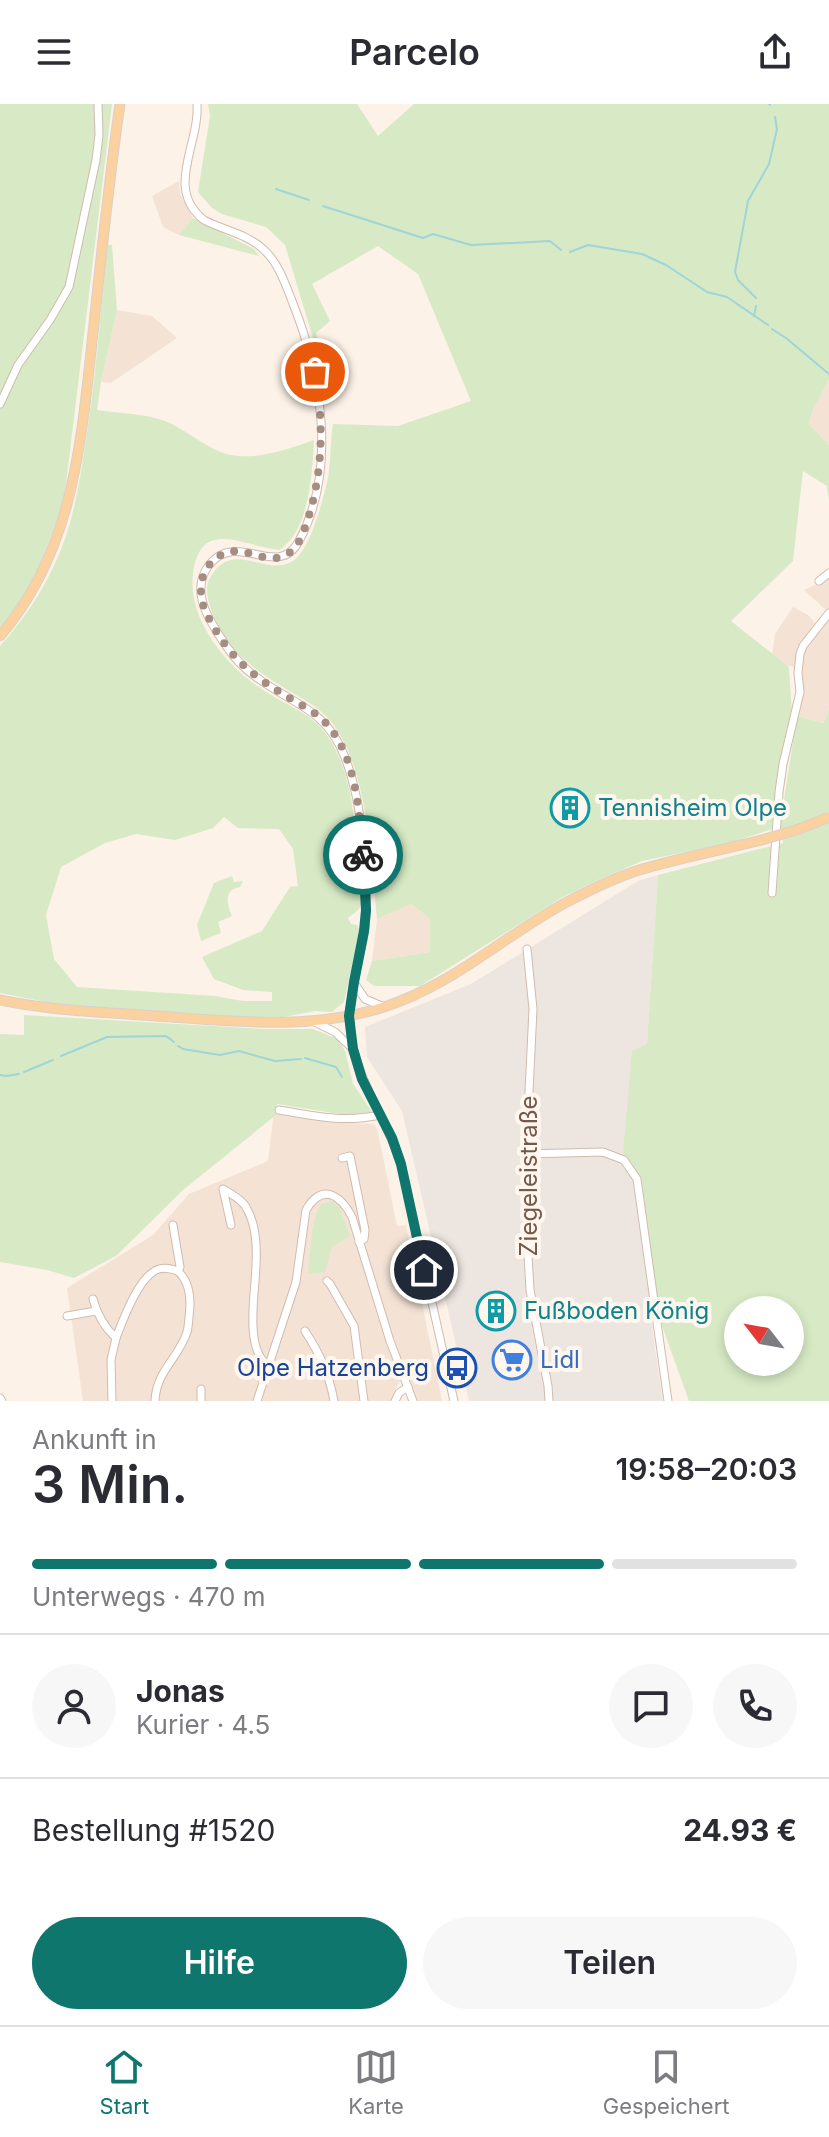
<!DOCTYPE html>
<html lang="de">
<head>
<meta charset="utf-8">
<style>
  body { margin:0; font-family:Inter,sans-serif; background:#f7f7f7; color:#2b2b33; height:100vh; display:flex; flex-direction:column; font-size:30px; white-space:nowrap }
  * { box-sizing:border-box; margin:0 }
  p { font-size:26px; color:#7c7c81 }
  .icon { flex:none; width:44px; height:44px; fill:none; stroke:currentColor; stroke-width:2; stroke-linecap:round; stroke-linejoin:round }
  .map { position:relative; height:1297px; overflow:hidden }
  .details { display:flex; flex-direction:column; background:#fff; flex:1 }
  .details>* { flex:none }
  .needle { width:52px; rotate:301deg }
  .controls { position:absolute; left:724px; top:1192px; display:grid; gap:16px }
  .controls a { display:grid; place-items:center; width:80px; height:80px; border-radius:50%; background:#fff; box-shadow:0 4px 12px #0003; font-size:40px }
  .pin { position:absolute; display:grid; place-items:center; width:68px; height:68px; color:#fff; margin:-34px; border:4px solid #fff; border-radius:50%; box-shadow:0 2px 8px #0007 }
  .courier { position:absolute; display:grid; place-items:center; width:80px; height:80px; margin:-40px; border:6px solid #0f766e; border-radius:50%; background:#fff; color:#222; box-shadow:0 2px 10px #0007 }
  .overview em { font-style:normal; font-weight:600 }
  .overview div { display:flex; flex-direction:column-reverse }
  .overview { display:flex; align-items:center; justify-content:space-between; height:136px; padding:0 32px }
  h1 { font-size:52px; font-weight:600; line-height:60px }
  .bar { display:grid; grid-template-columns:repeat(4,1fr); gap:12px 8px; align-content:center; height:96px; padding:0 32px }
  .bar i { height:10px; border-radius:6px; background:#e1e1e2 }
  .bar .selected { background:#0f766e }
  .bar p { grid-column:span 4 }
  .line { display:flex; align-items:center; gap:20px; padding:0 32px; border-top:2px solid #e1e1e2 }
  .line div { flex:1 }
  .round { display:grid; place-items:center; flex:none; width:84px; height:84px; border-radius:42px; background:#f7f7f7 }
  .button { display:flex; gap:16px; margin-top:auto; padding:16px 32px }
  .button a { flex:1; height:92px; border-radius:48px; background:#0f766e; color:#fff; font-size:32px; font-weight:600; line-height:92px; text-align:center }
  .button a+a { background:#f7f7f7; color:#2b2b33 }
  header { display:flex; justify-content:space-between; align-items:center; height:104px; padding:0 32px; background:#fff; font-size:36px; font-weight:600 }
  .tabs { display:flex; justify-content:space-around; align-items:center; height:112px; border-top:2px solid #e1e1e2; background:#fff; font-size:22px; color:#7c7c81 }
  .tabs a { display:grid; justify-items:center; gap:4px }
  .tabs .selected { color:#0f766e }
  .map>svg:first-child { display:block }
</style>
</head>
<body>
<header><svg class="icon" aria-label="menu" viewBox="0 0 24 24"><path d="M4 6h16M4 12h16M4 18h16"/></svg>Parcelo<svg class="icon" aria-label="share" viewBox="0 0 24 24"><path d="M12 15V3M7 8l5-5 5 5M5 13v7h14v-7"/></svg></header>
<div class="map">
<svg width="829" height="1297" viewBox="0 0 829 1297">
  <rect width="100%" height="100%" fill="#fcf2e7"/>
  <!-- residential -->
  <g fill="#f4e3d5">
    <polygon points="179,77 180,90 193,114 179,131 163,123 152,92"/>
    <polygon points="117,206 152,212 177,234 111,279 101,278"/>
    <polygon points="829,275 829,341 809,320 812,308"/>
    <polygon points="829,471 829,605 825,619 797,612 801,565 771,557 775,530 793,503 808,511 816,520 827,507 804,486 821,478"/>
    <polygon points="411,800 430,815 430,848 372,857 377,815"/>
    <polygon points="274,1007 343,1019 374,1020 378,1028 397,1122 406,1121 442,1297 418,1297 408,1273 399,1278 390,1297 83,1297 67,1184 153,1131 189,1090 268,1057"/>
  </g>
  <!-- industrial -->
  <polygon fill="#ede5e0" points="658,771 647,941 623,1050 636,1076 654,1238 663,1297 469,1297 402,1007 367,953 365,923 471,880 638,777"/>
  <!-- green -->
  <g fill="#d7eac5" fill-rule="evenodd">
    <path d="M0,0h112l-47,388c-14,48 -31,97 -65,135z"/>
    <path d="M208,0h149l21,32 36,-32h415v275l-17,33 -3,12 20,21v55l-2,-14 -24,-15 -10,90 -62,60 58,46 3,48 -13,56 -7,58 -39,13 -91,19 -46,20 -35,17 -141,88h-46l-8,-6 6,-19 58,-9v-33l-19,-15 -34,15c-5,-57 -10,-162 -51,-203 -10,-10 -23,-17 -35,-24 -33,-20 -61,-38 -77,-75 -4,-10 -9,-23 -6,-35 2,-5 7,-12 10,-15 22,-21 50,9 75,-6 17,-10 31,-64 35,-83 3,-18 2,-36 5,-54l65,2 73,-25 -53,-127 -40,-28 -66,38 18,37 -14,12 16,66h-5l-6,-34 -36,-120 -19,-18 -44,-13 -10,-6 -14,-16 12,-76z"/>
    <polygon points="193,114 254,145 269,165 259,152 179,131"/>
    <path d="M107,141h5l5,65 -16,72 -4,28c24,4 50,3 73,13 16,8 31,20 48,28 31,13 67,-1 96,-11 -2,33 -4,91 -35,110 -36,-4 -79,-33 -86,24 -6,47 36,95 73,118 19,12 41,20 56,37 30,35 32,90 37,133 1,11 5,34 2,43 -2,6 -8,9 -13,13l3,6 6,1 3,6 -16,71 -12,10 -17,-1 -41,8 -114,-6 -104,-9 -56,-11v-347c29,-32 52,-69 66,-110 10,-31 15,-63 20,-96 10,-64 15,-130 21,-195zM224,713l14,11 41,1 14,20 5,37 -8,1 -28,44 -60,26 12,22 29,11 29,2v9h-29l-28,-5 -138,-9 -23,-28 -8,-44 15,-48 44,-24 31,-9 39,6 38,-12z"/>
    <path d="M829,605v692h-140l-29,-81 -29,-156 -8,-10 9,-103 15,-7 11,-169 125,-32 -3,-18 17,-109 27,7zM738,1206h52v52h-52z"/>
    <path d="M232,772l2,6 9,-1 -3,6c-17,3 -13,17 -8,29l-14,6 3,11 -20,8 -4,-16 17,-42z"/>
    <polygon points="24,911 265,925 313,925 338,935 345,947 353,980 372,1008 346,1011 277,1000 276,1011 183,1086 116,1152 74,1174 47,1166 0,1158 0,930 24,931"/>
    <polygon points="331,1097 339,1103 350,1132 332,1143 325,1168 308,1170 312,1127 316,1110 321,1100"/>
  </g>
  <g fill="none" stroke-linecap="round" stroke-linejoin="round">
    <!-- stream -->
    <g stroke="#a1d4d8" stroke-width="2">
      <polyline points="769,0 770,1"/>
      <polyline points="276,85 309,96"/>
      <polyline points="323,102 423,134 433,130 471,141 550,137 561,146"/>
      <polyline points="570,148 588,141 642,150 666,161 707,188 727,193 768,221"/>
      <polyline points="756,194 738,176 735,168 748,97 769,60 777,25 775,13"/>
      <polyline points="754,212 756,202"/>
      <polyline points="772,225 786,234 829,270"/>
      <polyline points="178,942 183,945 220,951 239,947 275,957 301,955"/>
      <polyline points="61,952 107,933 166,932 174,938"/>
      <polyline points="305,954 336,963 342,973"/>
      <polyline points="24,968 53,956"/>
      <polyline points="0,971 6,972 19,970"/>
    </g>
    <defs>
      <g id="minor">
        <path d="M197,0c3,40 -33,85 7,116 19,10 43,14 59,29 15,13 22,34 29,52 29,72 46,168 7,240 -21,40 -62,-12 -90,24 -6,8 -9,18 -8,28 1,14 9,27 16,39 11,18 22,33 39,45 36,27 70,32 88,78 18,44 26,126 21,173 -4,30 -15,59 -15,89 -1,54 35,97 51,147l53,237"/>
        <polyline points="0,300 18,261 50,216 69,183 96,56 99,31 98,0"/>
        <polyline points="819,477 829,469"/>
        <polyline points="772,789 779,688 783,660 800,588 798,569 800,550 803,542 829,509"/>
        <polyline points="527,845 533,905 526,1050 527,1133 530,1186 548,1282 549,1297"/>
        <polyline points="355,880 365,895 384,903"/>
        <polyline points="315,918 335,928 353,945"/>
        <path d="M279,1006c36,6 64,13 101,5"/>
        <polyline points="526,1050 603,1048 624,1056 637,1075 668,1297"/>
        <polyline points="342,1054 350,1052 365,1126 364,1135 359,1138"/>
        <path d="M231,1121l-8,-36c8,5 20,11 24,20 9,16 10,37 9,55 0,26 -13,86 13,102"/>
        <polyline points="327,1177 330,1180 354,1222 364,1297"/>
        <path d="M93,1195c4,15 11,28 23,39 7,-18 23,-63 43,-69 7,-2 13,0 19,2"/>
        <polyline points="67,1212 96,1207"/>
        <path d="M305,1227c15,23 24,43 29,70"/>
        <polyline points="201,1285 201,1297"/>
        <polyline points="0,1294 2,1297"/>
        <polyline points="112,1297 111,1256 116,1234"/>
        <path d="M155,1297c1,-30 24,-43 32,-69 2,-8 2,-18 3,-26 0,-14 -2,-25 -12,-35l2,-4 -7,-42"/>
        <path d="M257,1297l39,-119 10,-72c16,-27 34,-16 46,7l38,124 23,60"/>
        <polyline points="395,1297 399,1289 408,1283"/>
      </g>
      <g id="major">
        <path d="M0,532c74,-86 81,-194 93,-303 8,-76 16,-153 27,-229"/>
        <path d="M0,896c51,11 104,12 156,16 77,5 153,15 228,-9 69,-22 121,-72 183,-105 23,-12 47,-24 72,-32 40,-12 82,-20 123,-30"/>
      </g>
    </defs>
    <!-- minor casing -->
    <use href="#minor" stroke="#d0bbaf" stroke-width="9"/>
    <!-- major casing -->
    <use href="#major" stroke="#d9d0cd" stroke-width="11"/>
    <!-- minor -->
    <use href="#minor" stroke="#fff" stroke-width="7"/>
    <!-- major -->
    <use href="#major" stroke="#fbd19f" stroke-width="9"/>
    <defs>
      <polyline id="major-bridge" points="762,736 799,725 829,713"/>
    </defs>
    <!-- major-bridge casing -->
    <use href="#major-bridge" stroke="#d9d0cd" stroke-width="11" stroke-linecap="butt"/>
    <!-- major-bridge -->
    <use href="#major-bridge" stroke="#fbd19f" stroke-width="9"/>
  </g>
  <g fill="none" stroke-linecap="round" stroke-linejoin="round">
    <!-- done -->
    <path stroke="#a58d82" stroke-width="8" stroke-dasharray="0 14.4" d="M315,268c9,51 8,101 -8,150 -4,11 -8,24 -18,31 -24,18 -52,-20 -79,11 -6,7 -10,18 -9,28 0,14 8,27 15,39 19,31 39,46 70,65 15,9 33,17 44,32 27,34 29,85 33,127"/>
    <!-- route -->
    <polyline stroke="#0f766e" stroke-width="10" points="363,751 366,806 364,827 354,878 349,912 353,945 362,975 392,1034 401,1060 424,1166"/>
  </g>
  <!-- icons -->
  <defs>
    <symbol id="building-ring" viewBox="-11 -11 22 22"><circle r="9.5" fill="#fff6ed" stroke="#0f9aa8" stroke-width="1.5"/><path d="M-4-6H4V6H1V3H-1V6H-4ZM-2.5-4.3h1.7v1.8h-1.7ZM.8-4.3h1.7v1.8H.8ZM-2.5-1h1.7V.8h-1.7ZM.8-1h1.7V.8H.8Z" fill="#0f9aa8"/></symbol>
    <symbol id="supermarket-ring" viewBox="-11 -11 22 22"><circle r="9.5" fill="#fff6ed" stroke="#3f7fe0" stroke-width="1.5"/><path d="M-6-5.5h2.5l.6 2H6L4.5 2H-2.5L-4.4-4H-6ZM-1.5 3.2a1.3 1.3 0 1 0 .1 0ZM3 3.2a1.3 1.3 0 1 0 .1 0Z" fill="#3f7fe0"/></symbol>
    <symbol id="bus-ring" viewBox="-11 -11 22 22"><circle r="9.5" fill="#fff6ed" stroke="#1a4fb4" stroke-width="1.5"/><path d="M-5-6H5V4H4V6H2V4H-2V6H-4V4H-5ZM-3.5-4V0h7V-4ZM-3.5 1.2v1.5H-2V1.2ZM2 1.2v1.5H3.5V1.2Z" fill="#1a4fb4"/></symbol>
  </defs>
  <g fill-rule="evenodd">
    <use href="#building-ring" x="548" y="682" width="44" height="44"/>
    <use href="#building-ring" x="474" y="1185" width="44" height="44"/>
    <use href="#supermarket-ring" x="490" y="1234" width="44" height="44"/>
    <use href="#bus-ring" x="435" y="1242" width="44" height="44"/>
  </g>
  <g text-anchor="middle" stroke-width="8" stroke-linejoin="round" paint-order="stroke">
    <!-- culture labels -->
    <g font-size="24" fill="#0d838f" stroke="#fff6ed" text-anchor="start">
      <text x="598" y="712">Tennisheim Olpe</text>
      <text x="524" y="1215">Fußboden König</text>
    </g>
    <!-- street labels -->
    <g font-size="24" fill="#76574b" stroke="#fff6ed">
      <text transform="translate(529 1072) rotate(-90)" y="8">Ziegeleistraße</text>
    </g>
    <!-- shop labels -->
    <g font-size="24" fill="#366cbe" stroke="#fff6ed" text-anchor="start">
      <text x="540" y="1264">Lidl</text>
    </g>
    <!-- transit labels -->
    <g font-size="24" fill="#164399" stroke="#fff6ed" text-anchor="end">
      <text x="429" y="1272">Olpe Hatzenberg</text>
    </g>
  </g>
</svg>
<div class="controls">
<a><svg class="needle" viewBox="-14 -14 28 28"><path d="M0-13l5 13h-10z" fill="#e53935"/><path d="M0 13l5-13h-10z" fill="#7c7c81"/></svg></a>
</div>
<div class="pin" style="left:315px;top:268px;background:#ea580c"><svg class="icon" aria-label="bag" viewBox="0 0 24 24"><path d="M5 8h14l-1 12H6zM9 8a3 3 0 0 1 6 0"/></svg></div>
<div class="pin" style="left:424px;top:1166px;background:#1f2937"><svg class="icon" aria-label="home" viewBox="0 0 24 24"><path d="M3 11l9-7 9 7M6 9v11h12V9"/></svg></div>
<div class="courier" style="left:363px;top:751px"><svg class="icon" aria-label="bike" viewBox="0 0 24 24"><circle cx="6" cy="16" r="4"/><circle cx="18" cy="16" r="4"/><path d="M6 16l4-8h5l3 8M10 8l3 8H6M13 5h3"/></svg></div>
</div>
<section class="details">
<div class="overview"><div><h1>3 Min.</h1><p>Ankunft in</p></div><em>19:58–20:03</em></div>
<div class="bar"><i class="selected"></i><i class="selected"></i><i class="selected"></i><i></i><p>Unterwegs · 470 m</p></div>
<div class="line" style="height:144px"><a class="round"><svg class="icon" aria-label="person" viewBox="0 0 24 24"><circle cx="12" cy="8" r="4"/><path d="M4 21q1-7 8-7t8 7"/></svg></a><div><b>Jonas</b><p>Kurier · 4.5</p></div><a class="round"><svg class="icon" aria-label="chat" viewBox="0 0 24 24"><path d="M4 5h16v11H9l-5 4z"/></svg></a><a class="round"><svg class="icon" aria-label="phone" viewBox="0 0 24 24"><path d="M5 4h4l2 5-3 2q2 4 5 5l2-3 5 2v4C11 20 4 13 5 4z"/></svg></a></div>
<div class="line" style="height:104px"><div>Bestellung #1520</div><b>24.93 €</b></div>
<div class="button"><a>Hilfe</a><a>Teilen</a></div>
</section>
<nav class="tabs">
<a class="selected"><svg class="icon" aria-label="home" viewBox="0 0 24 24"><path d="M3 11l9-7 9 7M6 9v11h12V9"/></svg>Start</a>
<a><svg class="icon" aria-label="map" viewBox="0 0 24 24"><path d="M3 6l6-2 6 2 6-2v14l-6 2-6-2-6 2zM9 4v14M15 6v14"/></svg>Karte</a>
<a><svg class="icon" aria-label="saved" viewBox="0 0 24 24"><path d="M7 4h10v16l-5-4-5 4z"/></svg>Gespeichert</a>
</nav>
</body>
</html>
